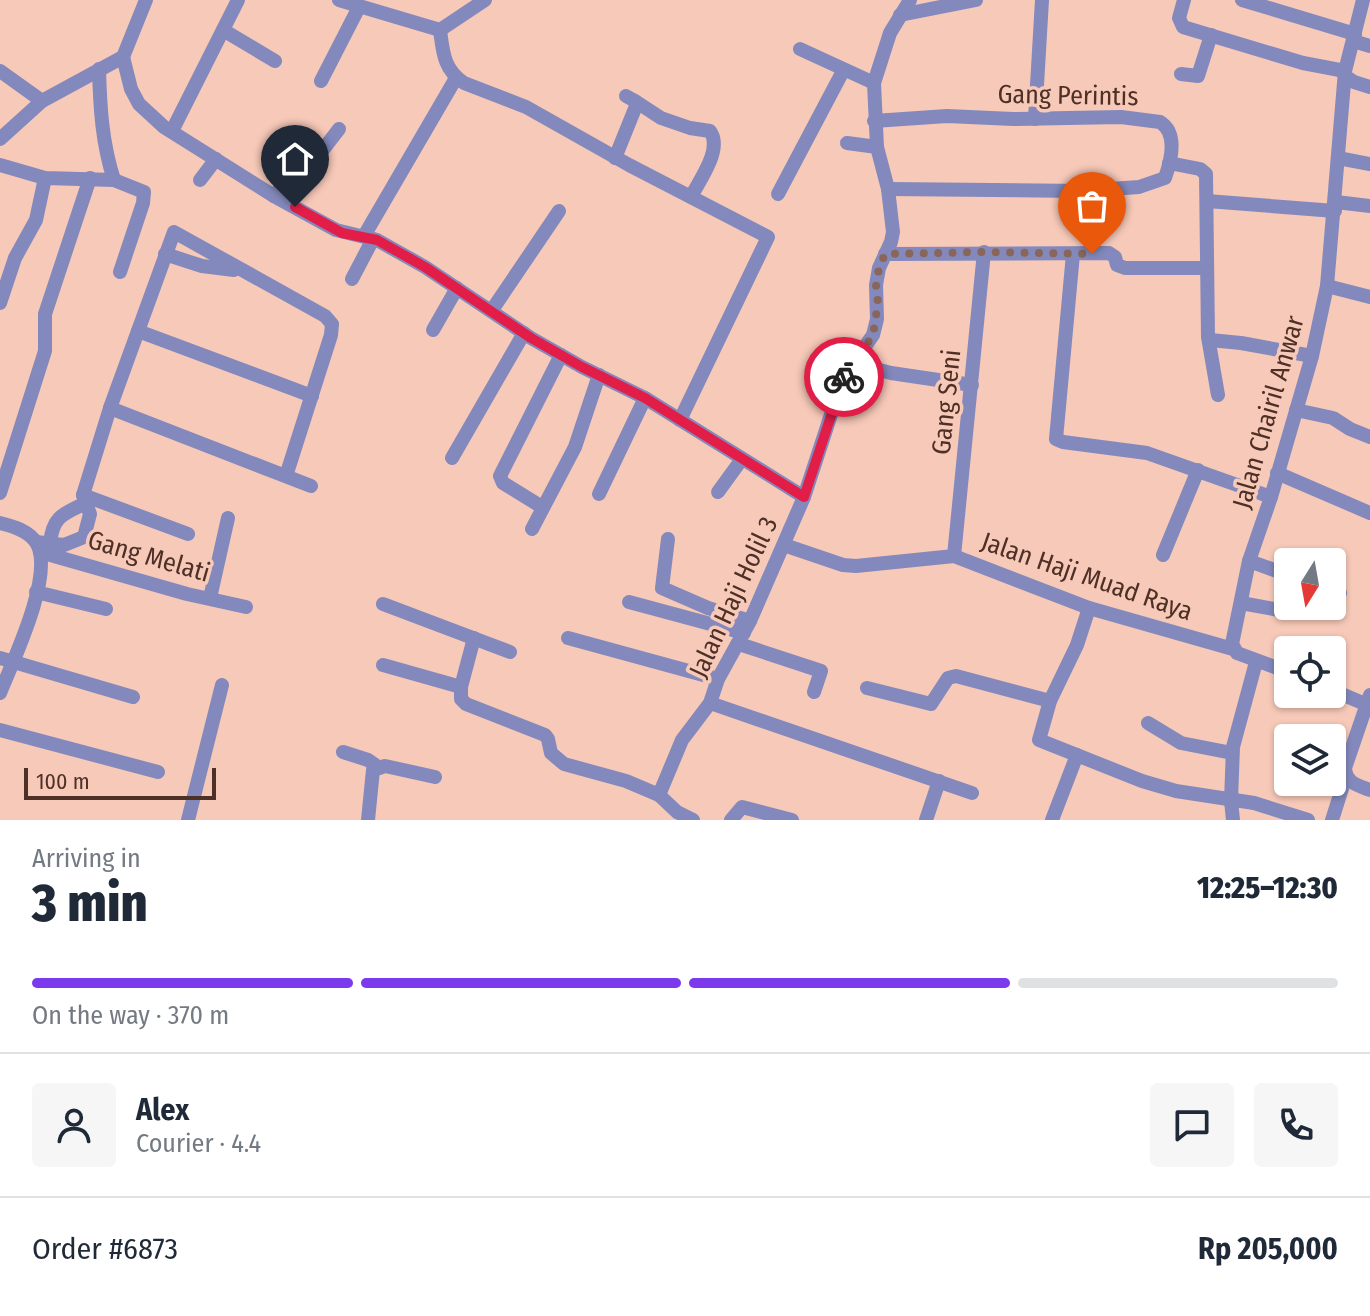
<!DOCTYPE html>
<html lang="en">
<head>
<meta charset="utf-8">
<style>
  body { margin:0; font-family:"Fira Sans Condensed",sans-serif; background:#f6f6f7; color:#1f2937; height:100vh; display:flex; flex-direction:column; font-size:30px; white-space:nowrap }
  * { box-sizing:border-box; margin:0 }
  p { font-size:26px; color:#747a83 }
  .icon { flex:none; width:44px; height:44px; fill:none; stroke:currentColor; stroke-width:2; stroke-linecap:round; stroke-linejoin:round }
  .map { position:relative; height:820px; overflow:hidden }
  .drawer { display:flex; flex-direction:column; background:#fff; flex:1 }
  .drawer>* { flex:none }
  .needle { width:52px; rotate:191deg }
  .buttons { position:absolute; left:1274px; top:548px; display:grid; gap:16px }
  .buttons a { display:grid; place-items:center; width:72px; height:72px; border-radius:8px; background:#fff; box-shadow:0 2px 6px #0004; font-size:40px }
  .scale { position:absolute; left:24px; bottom:20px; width:192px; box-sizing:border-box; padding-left:8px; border:4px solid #4e3026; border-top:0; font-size:22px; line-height:28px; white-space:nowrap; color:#4e3026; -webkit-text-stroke:6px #f7c9b9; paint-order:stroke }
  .pin { position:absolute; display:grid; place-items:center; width:68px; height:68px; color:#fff; margin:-82px -34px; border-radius:50% 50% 50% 0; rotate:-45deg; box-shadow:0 0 8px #0007 }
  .pin .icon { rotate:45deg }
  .courier { position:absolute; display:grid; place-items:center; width:80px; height:80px; margin:-40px; border:6px solid #e11d48; border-radius:50%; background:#fff; color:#222; box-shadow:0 2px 10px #0007 }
  .summary em { font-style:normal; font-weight:800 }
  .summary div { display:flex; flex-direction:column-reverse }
  .summary { display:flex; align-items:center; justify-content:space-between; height:136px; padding:0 32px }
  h1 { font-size:52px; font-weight:800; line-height:60px }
  .bar { display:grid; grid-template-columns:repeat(4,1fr); gap:12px 8px; align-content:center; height:96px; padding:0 32px }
  .bar i { height:10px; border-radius:6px; background:#e0e1e3 }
  .bar .on { background:#7c3aed }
  .bar p { grid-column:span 4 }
  .line { display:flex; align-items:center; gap:20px; padding:0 32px; border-top:2px solid #e0e1e3 }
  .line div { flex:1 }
  .round { display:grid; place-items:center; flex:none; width:84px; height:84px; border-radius:8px; background:#f6f6f7 }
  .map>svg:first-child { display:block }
</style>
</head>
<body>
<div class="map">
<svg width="1370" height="820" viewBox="0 0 1370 820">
  <rect width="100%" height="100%" fill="#f7c9b9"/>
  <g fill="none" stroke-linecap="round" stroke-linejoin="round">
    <!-- minor -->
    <g stroke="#8389bc" stroke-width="14">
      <polyline points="339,0 440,30"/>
      <polyline points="1184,0 1179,18 1183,27 1303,63 1345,71"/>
      <polyline points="1242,0 1355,34"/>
      <polyline points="900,15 976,0"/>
      <polyline points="223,30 275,61"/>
      <path d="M440,30c3,23 4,40 24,53l62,24 103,58 139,72 -88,183"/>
      <polyline points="440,30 485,0"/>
      <polyline points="1353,41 1370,46"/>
      <polyline points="800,49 874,83"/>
      <polyline points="123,57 131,89 139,104 164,127 274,196 336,230 377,240 425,267 531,338 582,367 645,398 804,497"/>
      <path d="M99,69c1,38 3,74 15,111"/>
      <polyline points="0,71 42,101"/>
      <polyline points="1181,74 1198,76 1211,35"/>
      <polyline points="1345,76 1354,82 1370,87"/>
      <polyline points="321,81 359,7"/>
      <path d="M635,101l26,17 29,10 20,3c13,18 -10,48 -19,66"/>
      <polyline points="1035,119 1042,0"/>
      <path d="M874,121l73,-5 66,3 108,-2 39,5c18,11 11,39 5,56l-26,9 -57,4 -194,-2"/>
      <polyline points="172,131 238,0"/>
      <polyline points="0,139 42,101 123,57 146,0"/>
      <polyline points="847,143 877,147"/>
      <polyline points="615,158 636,106 635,101 626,96"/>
      <polyline points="1338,158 1370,164"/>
      <polyline points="1169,163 1200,169 1206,174 1208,337 1218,395"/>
      <polyline points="0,165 45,178 114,180 144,192 143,203 120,272"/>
      <polyline points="200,180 216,159"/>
      <polyline points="778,194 843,71"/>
      <polyline points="274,196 297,168 315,160 339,129"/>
      <polyline points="1207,201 1335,211"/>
      <polyline points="1336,202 1370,206"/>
      <polyline points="364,236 456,78"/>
      <polyline points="165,254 202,266 234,270"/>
      <polyline points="885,254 1109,253 1115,257 1117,265 1125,268 1207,268"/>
      <polyline points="1073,254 1056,439 1063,442 1147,453 1271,497"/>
      <polyline points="352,279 373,239"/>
      <polyline points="1327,286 1370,297"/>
      <polyline points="0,303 15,258 36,220 45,178"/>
      <polyline points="492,310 559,211"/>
      <polyline points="433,330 457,288"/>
      <polyline points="138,331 312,396"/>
      <polyline points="1210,340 1241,343 1312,356"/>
      <polyline points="853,363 891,373 972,385"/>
      <polyline points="1296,410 1333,418 1350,429 1370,437"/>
      <polyline points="452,458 524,333"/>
      <polyline points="1277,473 1370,513"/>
      <polyline points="286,476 331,335 332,324 325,316 174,232 110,408 311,486"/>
      <polyline points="718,492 742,459"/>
      <polyline points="0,493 45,351 45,314 90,178"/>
      <polyline points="599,494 645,398"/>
      <polyline points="83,495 188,534"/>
      <polyline points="542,507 503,483 500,476 561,355"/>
      <path d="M0,523c13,3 30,8 37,21 17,32 -24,117 -37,149"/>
      <polyline points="532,529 575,447 599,375"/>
      <polyline points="668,539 662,588 708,608 750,621"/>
      <polyline points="36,542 64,545 84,537 90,514 83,495 110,408"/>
      <path d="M50,543c3,-27 13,-29 36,-40"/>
      <polyline points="784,545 843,565 856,566 954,556 1089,608 1233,649"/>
      <polyline points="40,552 187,594 246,607"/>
      <polyline points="1163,555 1198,470"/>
      <polyline points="954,556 984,252"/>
      <polyline points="1249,561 1288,575"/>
      <polyline points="1332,590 1340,593"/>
      <polyline points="36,592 106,609"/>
      <polyline points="210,598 228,518"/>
      <polyline points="629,602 744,633"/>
      <polyline points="1241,603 1279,610"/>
      <polyline points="383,604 510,652"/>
      <polyline points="1089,608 1077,645 1050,701 1039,740 1142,781 1176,791 1254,803 1308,820"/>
      <polyline points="474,638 461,687 461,699 466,704 545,735 548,739 551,753 564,764 626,781 659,795 682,740 710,703 718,679 750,621 804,497 843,378 873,335 877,319 876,285 879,268 891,242 893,232 888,189 877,147 874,83 890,33 910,0"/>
      <polyline points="568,638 718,679"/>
      <polyline points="739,644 821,671 814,692"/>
      <polyline points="0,658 133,697"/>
      <polyline points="383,665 461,687"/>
      <polyline points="1288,672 1237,653 1232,644 1249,561 1271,497 1312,356 1327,286 1345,71 1363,0"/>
      <polyline points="867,688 931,704 948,678 956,676 1050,701"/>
      <polyline points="1332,690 1370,706"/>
      <path d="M1370,695l-25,73c1,15 12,17 25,22"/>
      <polyline points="710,703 972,793"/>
      <polyline points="1148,723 1181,743 1232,753"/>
      <polyline points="0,730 158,772"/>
      <polyline points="343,752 368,760 378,767"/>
      <polyline points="659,795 677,812 693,820"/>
      <polyline points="188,820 222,685"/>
      <polyline points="368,820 373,770 385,766 435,777"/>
      <polyline points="731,820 742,807 792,820"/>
      <polyline points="926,820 939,781"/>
      <polyline points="1052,820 1077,755"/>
      <polyline points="1233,820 1231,801 1233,747 1256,662"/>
      <polyline points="1332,820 1346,776"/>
    </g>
  </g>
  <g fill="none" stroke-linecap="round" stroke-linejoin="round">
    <!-- done -->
    <polyline stroke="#896659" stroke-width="8" stroke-dasharray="0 14.4" points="844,377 873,335 878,303 876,285 879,268 885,254 984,252 1092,254"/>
    <!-- route -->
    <polyline stroke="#e11d48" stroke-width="10" points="295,207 342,233 377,240 425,267 531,338 582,367 645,398 804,497 844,377"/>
  </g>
  <g text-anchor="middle" stroke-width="7" stroke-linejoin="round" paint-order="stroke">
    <!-- street labels -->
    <g font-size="26" fill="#4e3026" stroke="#f7c9b9">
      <text transform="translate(1068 95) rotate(1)" y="9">Gang Perintis</text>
      <text transform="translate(946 402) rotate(-84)" y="9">Gang Seni</text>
      <text transform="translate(1268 412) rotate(-74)" y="9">Jalan Chairil Anwar</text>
      <text transform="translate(149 556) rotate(16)" y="9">Gang Melati</text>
      <text transform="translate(1087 576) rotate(19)" y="9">Jalan Haji Muad Raya</text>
      <text transform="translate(733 597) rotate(-65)" y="9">Jalan Haji Holil 3</text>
    </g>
  </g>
</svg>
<div class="buttons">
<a><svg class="needle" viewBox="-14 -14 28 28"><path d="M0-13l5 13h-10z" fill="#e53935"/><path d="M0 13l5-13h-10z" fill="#747a83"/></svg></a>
<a><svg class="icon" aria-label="locate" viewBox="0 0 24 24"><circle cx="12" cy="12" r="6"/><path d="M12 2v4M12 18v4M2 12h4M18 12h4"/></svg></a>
<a><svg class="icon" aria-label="layers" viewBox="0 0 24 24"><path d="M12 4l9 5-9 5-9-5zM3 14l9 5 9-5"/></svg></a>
</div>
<div class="scale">100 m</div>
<div class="pin" style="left:1092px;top:254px;background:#ea580c"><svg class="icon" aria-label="bag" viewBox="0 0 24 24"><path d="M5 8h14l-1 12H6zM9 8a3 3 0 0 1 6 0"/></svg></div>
<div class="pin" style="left:295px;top:207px;background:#1f2937"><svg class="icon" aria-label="home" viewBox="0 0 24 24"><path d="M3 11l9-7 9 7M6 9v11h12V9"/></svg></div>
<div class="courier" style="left:844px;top:377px"><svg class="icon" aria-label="bike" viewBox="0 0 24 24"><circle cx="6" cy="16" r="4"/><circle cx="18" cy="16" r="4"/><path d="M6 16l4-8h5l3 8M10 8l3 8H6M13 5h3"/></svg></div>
</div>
<section class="drawer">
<div class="summary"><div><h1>3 min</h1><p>Arriving in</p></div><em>12:25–12:30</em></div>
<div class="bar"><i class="on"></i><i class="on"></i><i class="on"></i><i></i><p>On the way · 370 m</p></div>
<div class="line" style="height:144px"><a class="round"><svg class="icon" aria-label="person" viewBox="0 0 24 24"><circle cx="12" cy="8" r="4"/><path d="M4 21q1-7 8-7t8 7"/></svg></a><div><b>Alex</b><p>Courier · 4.4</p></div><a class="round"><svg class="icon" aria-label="chat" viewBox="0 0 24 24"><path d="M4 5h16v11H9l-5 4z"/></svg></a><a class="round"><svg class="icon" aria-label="phone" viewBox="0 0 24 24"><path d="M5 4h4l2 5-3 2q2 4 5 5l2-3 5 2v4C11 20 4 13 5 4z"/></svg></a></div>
<div class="line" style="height:104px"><div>Order #6873</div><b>Rp 205,000</b></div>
</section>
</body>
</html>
